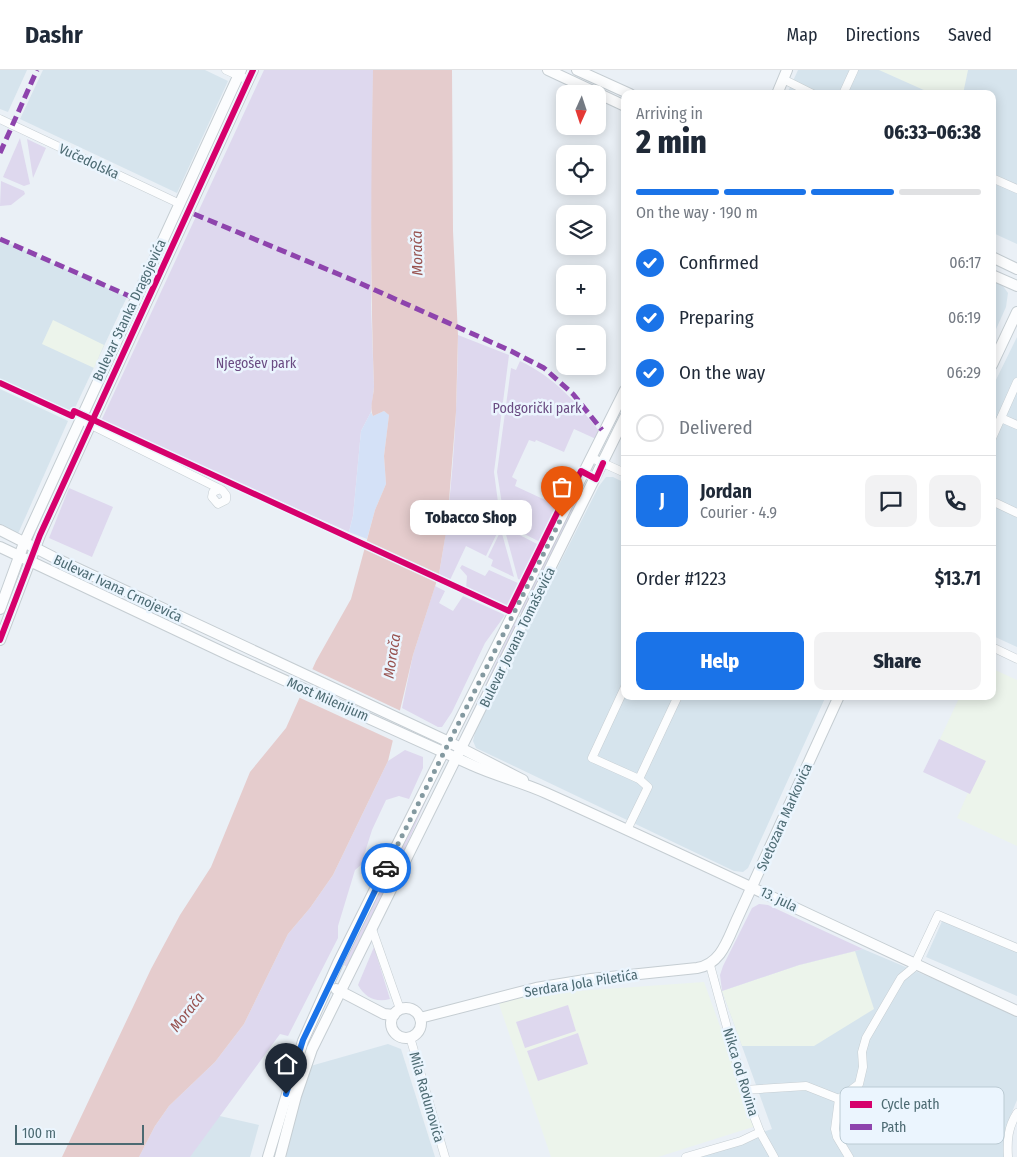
<!DOCTYPE html>
<html lang="en">
<head>
<meta charset="utf-8">
<style>
  body { margin:0; font-family:"Fira Sans Condensed",sans-serif; background:#f2f2f3; color:#1f2937; height:100vh; display:flex; flex-direction:column; font-size:19px; white-space:nowrap }
  * { box-sizing:border-box; margin:0 }
  p { font-size:16px; color:#747a83 }
  .icon { flex:none; width:28px; height:28px; fill:none; stroke:currentColor; stroke-width:2; stroke-linecap:round; stroke-linejoin:round }
  .map { position:relative; flex:1; overflow:hidden }
  .panel { position:absolute; left:621px; top:20px; width:375px; height:610px; display:flex; flex-direction:column; background:#fff; border-radius:10px; box-shadow:0 2px 12px #0003 }
  .panel>* { flex:none }
  .needle { width:32px; rotate:183deg }
  .controls { position:absolute; left:556px; top:15px; display:grid; gap:10px }
  .controls a { display:grid; place-items:center; width:50px; height:50px; border-radius:10px; background:#fff; box-shadow:0 2px 12px #0003; font-size:25px }
  .scale { position:absolute; left:15px; bottom:12px; width:129px; box-sizing:border-box; padding-left:5px; border:2px solid #4c6a72; border-top:0; font-size:14px; line-height:18px; white-space:nowrap; color:#4c6a72; -webkit-text-stroke:4px #ebf5fe; paint-order:stroke }
  .pin { position:absolute; display:grid; place-items:center; width:42px; height:42px; color:#fff; margin:-51px -21px; border-radius:50% 50% 50% 0; rotate:-45deg; box-shadow:0 0 5px #0007 }
  .pin .icon { rotate:45deg }
  .courier { position:absolute; display:grid; place-items:center; width:50px; height:50px; margin:-25px; border:4px solid #1a73e8; border-radius:50%; background:#fff; color:#222; box-shadow:0 1px 6px #0007 }
  .bubble { position:absolute; height:35px; border-radius:10px; background:#fff; box-shadow:0 2px 12px #0003; font-size:16px; font-weight:800; line-height:35px; text-align:center }
  .headline em { font-style:normal; font-weight:800 }
  .headline div { display:flex; flex-direction:column-reverse }
  .headline { display:flex; align-items:center; justify-content:space-between; height:85px; padding:0 15px }
  h1 { font-size:32px; font-weight:800; line-height:38px }
  .bar { display:grid; grid-template-columns:repeat(4,1fr); gap:8px 5px; align-content:center; height:60px; padding:0 15px }
  .bar i { height:6px; border-radius:4px; background:#e0e1e3 }
  .bar .active { background:#1a73e8 }
  .bar p { grid-column:span 4 }
  .line { display:flex; align-items:center; gap:12px; padding:0 15px; border-top:1px solid #e0e1e3 }
  .line div { flex:1 }
  .round { display:grid; place-items:center; flex:none; width:52px; height:52px; border-radius:10px; background:#f2f2f3 }
  ol { padding:0 15px; list-style:none }
  li { display:flex; align-items:center; gap:15px; height:55px }
  li p { margin-inline-start:auto }
  li .icon { padding:5px; border-radius:50%; background:#1a73e8; color:#fff; stroke-width:4 }
  li:last-child { color:#747a83 }
  li i { width:28px; height:28px; border:2px solid #e0e1e3; border-radius:50% }
  .primary-button { display:flex; gap:10px; margin-top:auto; padding:10px 15px }
  .primary-button a { flex:1; height:58px; border-radius:10px; background:#1a73e8; color:#fff; font-size:20px; font-weight:800; line-height:58px; text-align:center }
  .primary-button a+a { background:#f2f2f3; color:#1f2937 }
  header { display:flex; align-items:center; gap:30px; box-sizing:border-box; height:70px; padding:0 25px; background:#fff; border-bottom:1px solid #e0e1e3 }
  header strong { font-size:24px }
  nav { display:flex; gap:28px; margin-inline-start:auto; font-size:18px }
  .map>svg:first-child { display:block }
</style>
</head>
<body>
<header>
<strong>Dashr</strong>
<nav><a>Map</a><a>Directions</a><a>Saved</a></nav>
</header>
<div class="map">
<svg width="1017" height="1087" viewBox="0 0 1017 1087">
  <rect width="100%" height="100%" fill="#eaf0f6"/>
  <!-- residential -->
  <g fill="#d6e4ed">
    <polygon points="0,0 27,0 8,42 0,39"/>
    <polygon points="43,0 205,0 228,11 177,123 20,49"/>
    <polygon points="798,0 1017,0 1017,174 993,163 992,24 787,24"/>
    <polygon points="0,169 127,227 73,342 0,309"/>
    <polygon points="993,211 1003,216 1008,223 1006,237 993,266"/>
    <polygon points="1017,267 1017,577 993,566 992,318"/>
    <polygon points="0,319 68,351 17,466 0,458"/>
    <polygon points="606,407 613,407 625,413 625,626 826,626 748,798 743,802 734,801 476,678 473,671 476,658 599,416"/>
    <polygon points="944,847 1017,880 1017,926 926,887"/>
    <polygon points="863,879 1017,944 1017,1030 1010,1047 1008,1087 687,1087 772,1059 722,921 799,895"/>
    <polygon points="388,974 401,979 435,1087 286,1087 307,997"/>
    <polygon points="211,1044 259,1055 250,1087 181,1087"/>
  </g>
  <!-- education -->
  <g fill="#ecf4eb">
    <polygon points="879,0 968,0 963,24 925,24 926,21"/>
    <polygon points="53,250 104,275 94,298 42,274"/>
    <polygon points="993,599 1017,610 1017,776 957,748 970,718 927,697 960,626 992,626"/>
    <polygon points="855,881 874,939 814,976 742,976 722,921 799,895"/>
    <polygon points="704,912 756,1056 658,1087 551,1087 499,934 521,925"/>
  </g>
  <!-- green -->
  <g fill="#ded8ee">
    <polygon points="264,0 373,0 371,235 374,317 371,342 361,361 353,446 349,462 101,351"/>
    <polygon points="20,68 30,114 24,116 3,107"/>
    <polygon points="27,69 46,78 33,108"/>
    <polygon points="1,111 24,121 25,124 11,135 0,136"/>
    <path d="M458,265l51,20 -15,117 7,53 -15,31 -20,-10 -16,34 -11,-6c14,-78 18,-159 19,-239z"/>
    <path d="M520,291c34,16 56,41 79,70l-3,8 -22,-10 -10,23 -28,-12 -1,2 -6,-2 -17,37 5,3 -2,6 39,18 2,-4 4,4 -20,38 -35,-18 -8,-52 14,-104 5,2z"/>
    <polygon points="590,408 522,544 520,543 565,451"/>
    <polygon points="69,418 113,437 92,487 49,468"/>
    <polygon points="504,457 539,475 522,511 518,509"/>
    <polygon points="501,460 514,507 491,496 493,490 488,487"/>
    <polygon points="462,495 485,506 489,500 520,514 508,540 466,519 467,506 460,498"/>
    <polygon points="435,516 445,521 439,533 453,541 463,526 505,545 485,573 452,642 442,657 438,657 402,638 413,585"/>
    <polygon points="516,550 518,551 465,658"/>
    <polygon points="939,669 986,691 970,724 923,702"/>
    <polygon points="405,680 423,687 423,698 409,729 399,726 386,730 372,760 361,795 355,800 338,856 338,868 288,966 280,964 190,1087 139,1087 155,1056 169,1036 215,992 244,954 288,864 310,838 333,805 388,691"/>
    <polygon points="436,707 408,772 347,897 344,895 368,839"/>
    <polygon points="759,834 768,835 863,879 799,895 722,921 720,905 723,896 752,838"/>
    <path d="M374,877l16,52c-15,4 -25,-2 -32,-14z"/>
    <polygon points="568,935 576,961 525,978 516,952"/>
    <polygon points="578,963 588,994 538,1011 527,981"/>
  </g>
  <!-- sand -->
  <polygon fill="#d4e1f7" points="384,341 389,345 384,386 386,414 375,440 367,469 349,462 353,446 361,361 371,342 373,346"/>
  <!-- water -->
  <path fill="#e5cccd" d="M373,0h79l1,161 5,104 -2,77 -9,114 -8,48 -26,81 -25,106 -55,114 -23,33 -22,26 -44,90 -29,38 -46,44 -14,20 -16,31h-77l89,-188 29,-54 31,-48 39,-95 36,-44 30,-67 35,-62 24,-89 11,-26 -2,-28 5,-41 -5,-4 -11,5c-4,-9 1,-20 1,-30 -4,-105 -3,-211 -1,-316z"/>
  <!-- pier -->
  <g fill="#eaf0f6">
    <polygon points="364,471 441,507 439,512 362,477"/>
    <polygon points="310,598 403,642 396,672 298,627"/>
  </g>
  <g fill="none" stroke-linecap="round" stroke-linejoin="round">
    <defs>
      <g id="street">
        <polyline points="226,0 248,10"/>
        <polyline points="783,9 813,24"/>
        <polyline points="843,24 854,0"/>
        <polyline points="0,49 178,133"/>
        <polyline points="992,108 1017,119"/>
        <polyline points="1001,348 1017,355"/>
        <polyline points="81,350 222,420 226,425 226,430 218,434 212,427 213,422 220,419"/>
        <polyline points="992,368 1017,312"/>
        <polyline points="592,388 625,403"/>
        <polyline points="992,431 1017,443"/>
        <polyline points="992,577 1017,589"/>
        <polyline points="625,617 592,688 639,709 648,717 627,760"/>
        <polyline points="639,709 678,626"/>
        <polyline points="372,859 400,939"/>
        <polyline points="410,967 445,1087"/>
        <polyline points="744,1020 806,1016 839,1029"/>
        <polyline points="839,1029 859,1014 863,997 862,982 866,968 901,908 913,898 938,845 1017,878"/>
        <polyline points="839,1029 835,1059 837,1067 849,1087"/>
        <polyline points="760,1062 774,1087"/>
        <polyline points="686,1087 741,1071 760,1062 744,1020 710,895"/>
        <path d="M1008,1087c-1,-17 0,-30 9,-44"/>
      </g>
      <g id="secondary">
        <polyline points="548,0 625,36"/>
        <polyline points="577,0 630,24"/>
        <polyline points="777,24 787,0"/>
        <polyline points="992,187 1017,199"/>
        <polyline points="992,205 1017,216"/>
        <polyline points="992,295 1017,242"/>
        <polyline points="0,460 55,488 449,672 523,710"/>
        <path d="M0,477l231,109 241,109c24,11 50,17 74,28 158,71 314,146 471,218"/>
        <polyline points="0,539 24,473 241,0"/>
        <polyline points="0,570 40,465 253,0"/>
        <polyline points="336,919 384,944 394,945"/>
        <circle cx="406" cy="953" r="15"/>
        <path d="M420,948l116,-30 55,-9 106,-11c25,-4 31,-30 41,-51l101,-221"/>
        <polyline points="268,1087 303,971 338,893 625,320"/>
        <polyline points="280,1087 296,1026 312,979 625,347"/>
      </g>
    </defs>
    <!-- street casing -->
    <use href="#street" stroke="#c6ced3" stroke-width="9"/>
    <!-- secondary casing -->
    <use href="#secondary" stroke="#c5cdd2" stroke-width="12"/>
    <!-- street -->
    <use href="#street" stroke="#fcfdfe" stroke-width="8"/>
    <!-- secondary -->
    <use href="#secondary" stroke="#fcfdfe" stroke-width="10"/>
    <!-- quiet -->
    <g stroke="#8e44ad" stroke-width="5" stroke-dasharray="10 5" stroke-linecap="butt">
      <polyline points="0,83 37,0"/>
      <polyline points="194,144 355,211 511,281 544,298 573,324 602,360"/>
      <polyline points="0,169 136,229"/>
    </g>
    <defs>
      <g id="cycleway">
        <polyline points="0,313 72,346 74,341 509,541 568,421 573,418 581,401 596,409 603,393"/>
        <polyline points="0,570 40,465 253,0"/>
      </g>
    </defs>
    <!-- cycleway casing -->
    <use href="#cycleway" stroke="#ebf5fe" stroke-width="9"/>
    <!-- cycleway -->
    <use href="#cycleway" stroke="#d6006c" stroke-width="6"/>
  </g>
  <g fill="none" stroke-linecap="round" stroke-linejoin="round">
    <!-- done -->
    <polyline stroke="#8399a0" stroke-width="5" stroke-dasharray="0 9" points="386,798 562,447"/>
    <!-- route -->
    <polyline stroke="#1a73e8" stroke-width="6" points="286,1024 303,970 386,798"/>
  </g>
  <g text-anchor="middle" stroke-width="5" stroke-linejoin="round" paint-order="stroke">
    <!-- street labels -->
    <g font-size="14" fill="#4c6a72" stroke="#ebf5fe">
      <text transform="translate(89 91) rotate(25)" y="5">Vučedolska</text>
      <text transform="translate(129 240) rotate(-65)" y="5">Bulevar Stanka Dragojevića</text>
      <text transform="translate(118 518) rotate(25)" y="5">Bulevar Ivana Crnojevića</text>
      <text transform="translate(517 567) rotate(-64)" y="5">Bulevar Jovana Tomaševića</text>
      <text transform="translate(328 629) rotate(24)" y="5">Most Milenijum</text>
      <text transform="translate(784 747) rotate(-66)" y="5">Svetozara Markovića</text>
      <text transform="translate(779 829) rotate(26)" y="5">13. jula</text>
      <text transform="translate(581 913) rotate(-9)" y="5">Serdara Jola Piletića</text>
      <text transform="translate(741 1002) rotate(73)" y="5">Nikca od Rovina</text>
      <text transform="translate(427 1027) rotate(74)" y="5">Mila Radunovića</text>
    </g>
    <!-- park labels -->
    <g font-size="14" fill="#6a4b82" stroke="#ebf5fe">
      <text x="256" y="298">Njegošev park</text>
      <text x="537" y="343">Podgorički park</text>
    </g>
    <!-- water labels -->
    <g font-size="15" font-style="italic" fill="#985351" stroke="#ebf5fe">
      <text transform="translate(417 183) rotate(-91)" y="5">Morača</text>
      <text transform="translate(392 586) rotate(-81)" y="5">Morača</text>
      <text transform="translate(187 942) rotate(-52)" y="5">Morača</text>
    </g>
  </g>
  <!-- legend -->
  <rect x="840" y="1017" width="164" height="57" rx="8" fill="#ebf5fe" stroke="#bbcbd4" stroke-width="1"/>
  <rect x="850" y="1031" width="22" height="7" fill="#d6006c"/>
  <rect x="850" y="1054" width="22" height="6" fill="#8e44ad"/>
  <g font-size="14" fill="#4c6a72">
    <text x="881" y="1039">Cycle path</text>
    <text x="881" y="1062">Path</text>
  </g>
</svg>
<div class="controls">
<a><svg class="needle" viewBox="-14 -14 28 28"><path d="M0-13l5 13h-10z" fill="#e53935"/><path d="M0 13l5-13h-10z" fill="#747a83"/></svg></a>
<a><svg class="icon" aria-label="locate" viewBox="0 0 24 24"><circle cx="12" cy="12" r="6"/><path d="M12 2v4M12 18v4M2 12h4M18 12h4"/></svg></a>
<a><svg class="icon" aria-label="layers" viewBox="0 0 24 24"><path d="M12 4l9 5-9 5-9-5zM3 14l9 5 9-5"/></svg></a>
<a>+</a>
<a>−</a>
</div>
<div class="scale">100 m</div>
<div class="pin" style="left:562px;top:447px;background:#ea580c"><svg class="icon" aria-label="bag" viewBox="0 0 24 24"><path d="M5 8h14l-1 12H6zM9 8a3 3 0 0 1 6 0"/></svg></div>
<div class="pin" style="left:286px;top:1024px;background:#1f2937"><svg class="icon" aria-label="home" viewBox="0 0 24 24"><path d="M3 11l9-7 9 7M6 9v11h12V9"/></svg></div>
<div class="courier" style="left:386px;top:798px"><svg class="icon" aria-label="car" viewBox="0 0 24 24"><path d="M5 17H2v-5l4-1 3-4h7l3 4 3 1v5h-3M9 17h6M6 11h13"/><circle cx="7" cy="17" r="2"/><circle cx="17" cy="17" r="2"/></svg></div>
<div class="bubble" style="left:410px;top:430px;width:122px">Tobacco Shop</div>
<section class="panel">
<div class="headline"><div><h1>2 min</h1><p>Arriving in</p></div><em>06:33–06:38</em></div>
<div class="bar"><i class="active"></i><i class="active"></i><i class="active"></i><i></i><p>On the way · 190 m</p></div>
<ol>
<li><svg class="icon" aria-label="check" viewBox="0 0 24 24"><path d="M5 12l5 5 9-10"/></svg>Confirmed<p>06:17</p></li>
<li><svg class="icon" aria-label="check" viewBox="0 0 24 24"><path d="M5 12l5 5 9-10"/></svg>Preparing<p>06:19</p></li>
<li><svg class="icon" aria-label="check" viewBox="0 0 24 24"><path d="M5 12l5 5 9-10"/></svg>On the way<p>06:29</p></li>
<li><i></i>Delivered</li>
</ol>
<div class="line" style="height:90px"><b class="round" style="background:#1a73e8;color:#fff">J</b><div><b>Jordan</b><p>Courier · 4.9</p></div><a class="round"><svg class="icon" aria-label="chat" viewBox="0 0 24 24"><path d="M4 5h16v11H9l-5 4z"/></svg></a><a class="round"><svg class="icon" aria-label="phone" viewBox="0 0 24 24"><path d="M5 4h4l2 5-3 2q2 4 5 5l2-3 5 2v4C11 20 4 13 5 4z"/></svg></a></div>
<div class="line" style="height:65px"><div>Order #1223</div><b>$13.71</b></div>
<div class="primary-button"><a>Help</a><a>Share</a></div>
</section>
</div>
</body>
</html>
